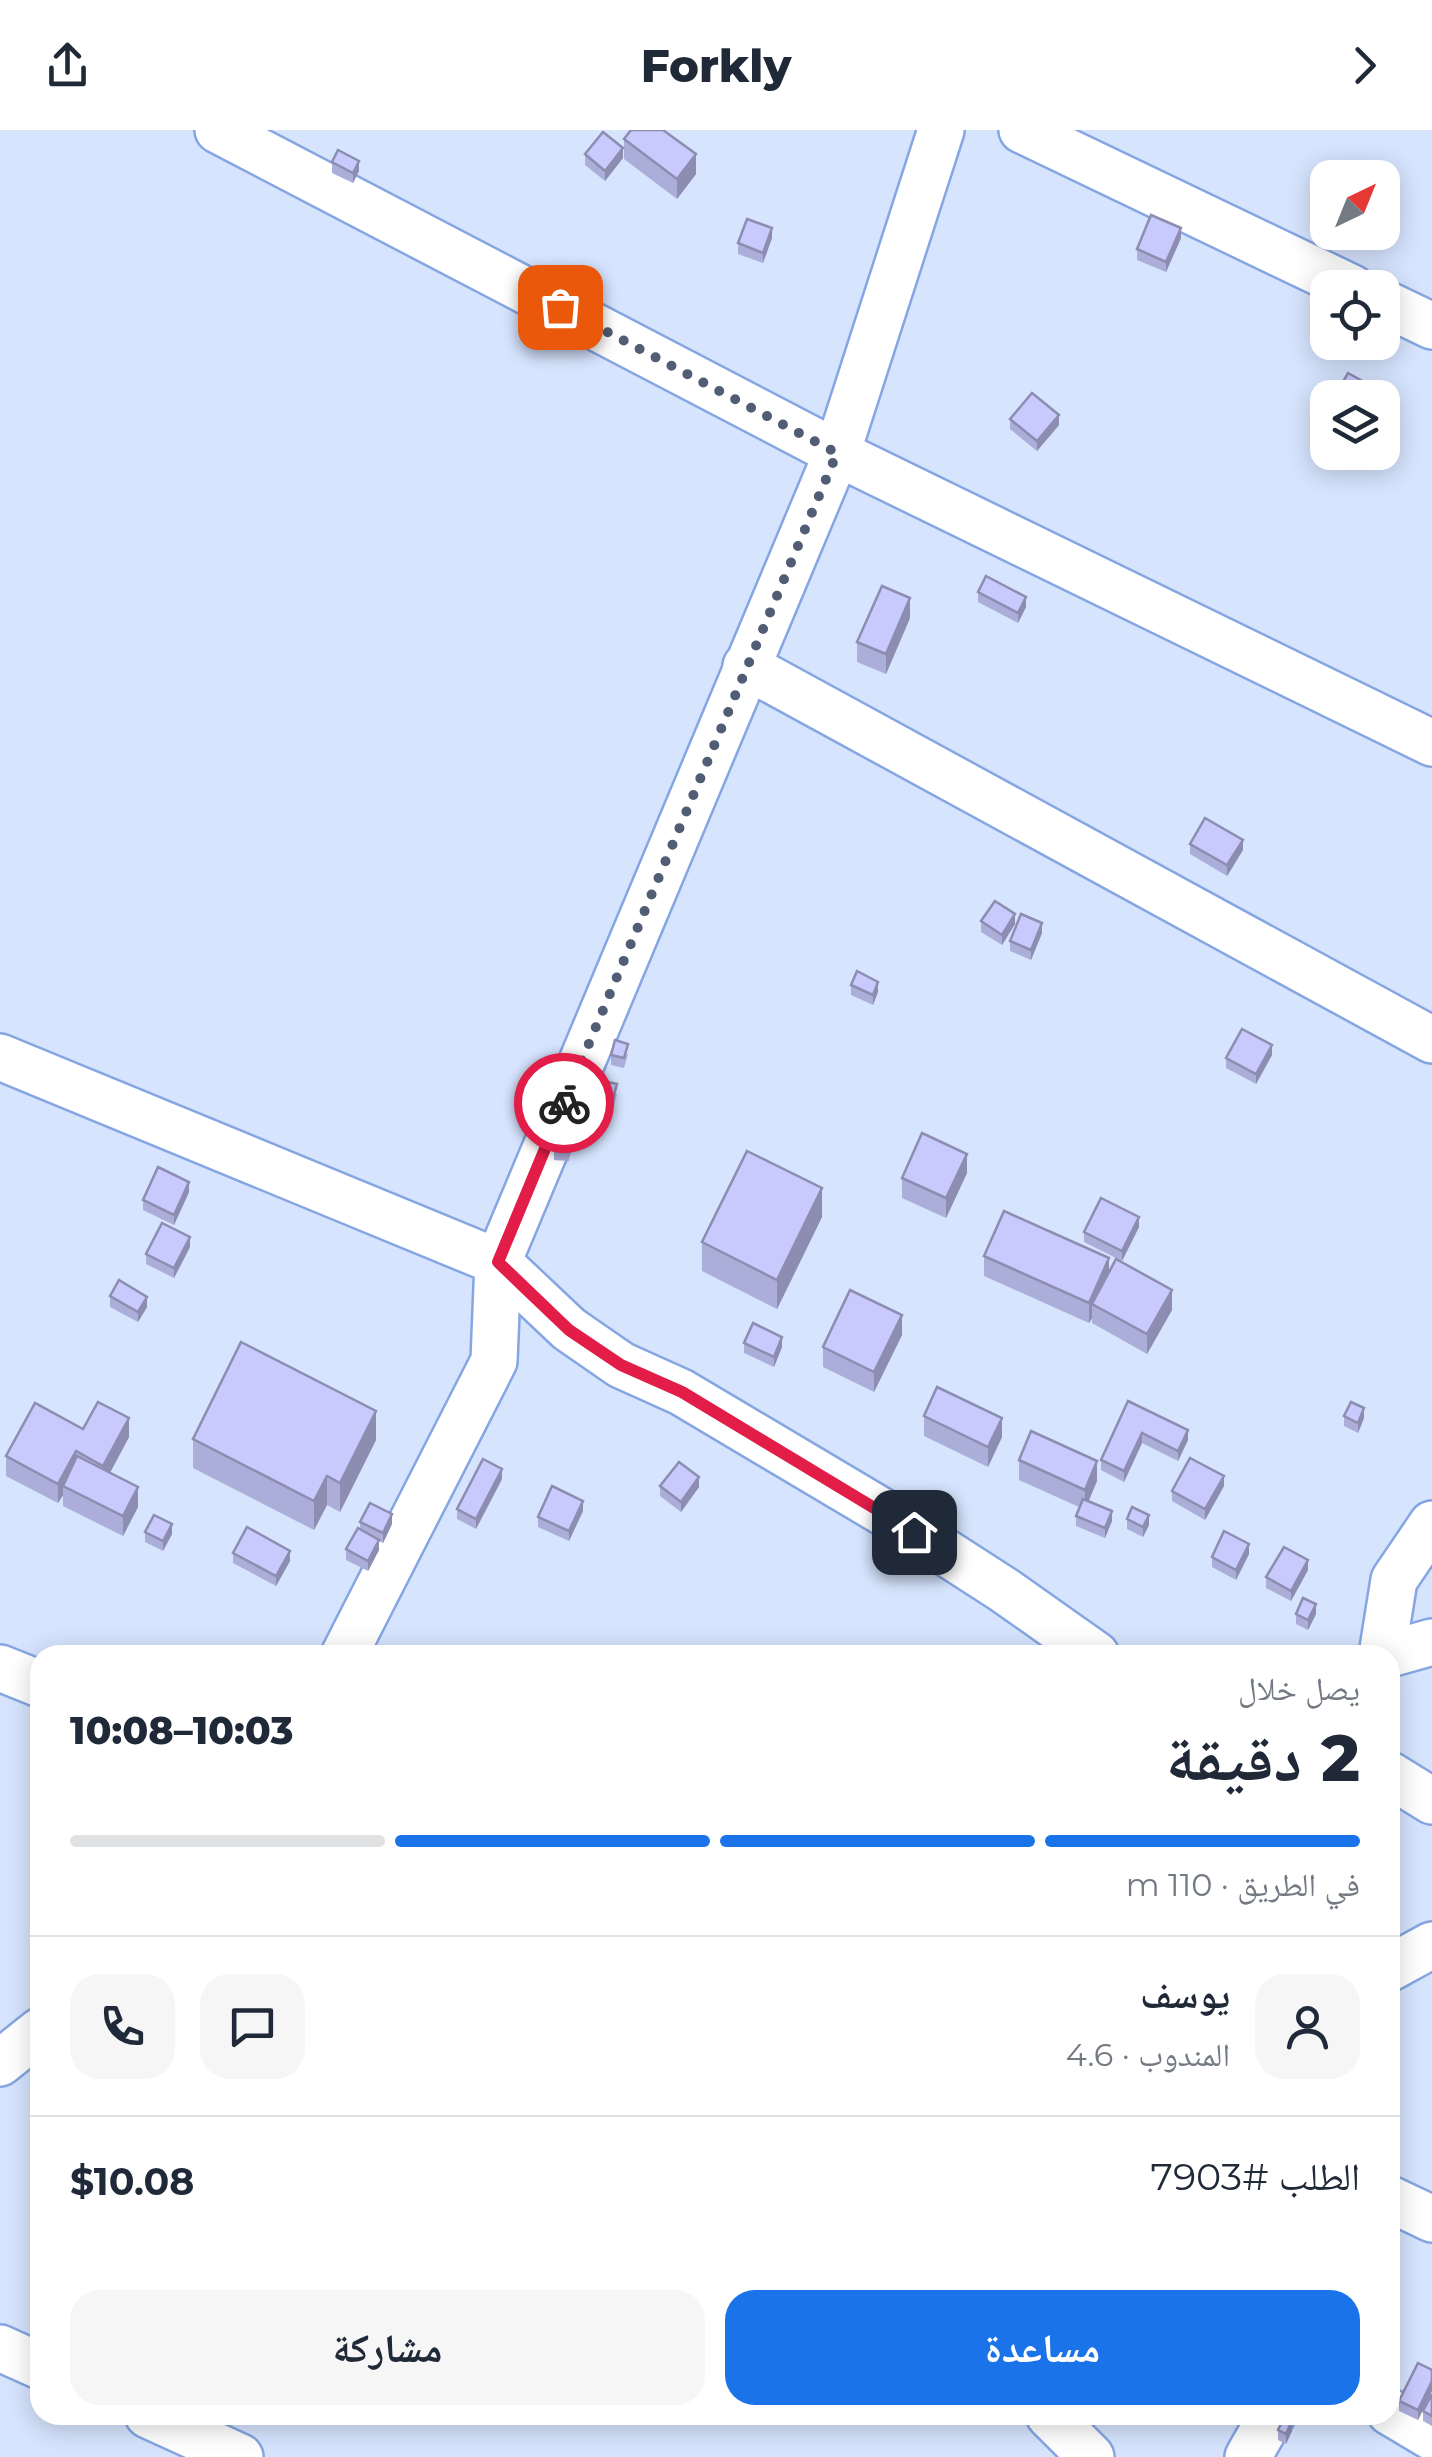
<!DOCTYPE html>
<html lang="ar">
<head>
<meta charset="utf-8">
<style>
  body { margin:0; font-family:Montserrat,"Noto Naskh Arabic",sans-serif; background:#f6f6f7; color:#1f2937; direction:rtl; height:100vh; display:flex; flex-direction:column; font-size:38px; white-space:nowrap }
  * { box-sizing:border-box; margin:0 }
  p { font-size:32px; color:#747a83 }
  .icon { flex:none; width:55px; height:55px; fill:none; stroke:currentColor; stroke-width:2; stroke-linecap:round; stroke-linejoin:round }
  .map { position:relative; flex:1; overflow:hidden; direction:ltr }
  .sheet { position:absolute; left:30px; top:1515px; width:1370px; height:780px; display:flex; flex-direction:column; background:#fff; border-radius:30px; box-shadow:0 5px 25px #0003; direction:rtl }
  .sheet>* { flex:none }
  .needle { width:65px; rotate:43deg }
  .controls { position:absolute; left:1310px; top:30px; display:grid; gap:20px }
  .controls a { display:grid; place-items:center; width:90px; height:90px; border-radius:20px; background:#fff; box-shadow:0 5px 25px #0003; font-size:50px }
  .pin { position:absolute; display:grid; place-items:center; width:85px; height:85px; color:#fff; margin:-42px; border-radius:20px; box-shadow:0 5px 15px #0006 }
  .courier { position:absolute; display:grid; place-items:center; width:100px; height:100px; margin:-50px; border:8px solid #e11d48; border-radius:50%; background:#fff; color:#222; box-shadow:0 2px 12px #0007 }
  .head em { font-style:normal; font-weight:800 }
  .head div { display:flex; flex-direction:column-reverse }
  .head { display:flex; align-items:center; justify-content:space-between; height:170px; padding:0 40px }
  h1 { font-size:65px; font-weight:800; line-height:75px }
  .bar { display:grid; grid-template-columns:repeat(4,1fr); gap:15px 10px; align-content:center; height:120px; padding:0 40px }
  .bar i { height:12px; border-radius:8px; background:#e0e1e3 }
  .bar .current { background:#1a73e8 }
  .bar p { grid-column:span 4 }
  .line { display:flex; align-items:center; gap:25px; padding:0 40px; border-top:2px solid #e0e1e3 }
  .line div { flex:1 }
  .round { display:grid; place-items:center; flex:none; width:105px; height:105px; border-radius:30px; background:#f6f6f7 }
  .button { display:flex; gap:20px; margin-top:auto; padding:20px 40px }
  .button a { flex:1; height:115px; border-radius:30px; background:#1a73e8; color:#fff; font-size:40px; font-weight:800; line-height:115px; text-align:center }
  .button a+a { background:#f6f6f7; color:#1f2937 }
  header { display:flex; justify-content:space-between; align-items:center; height:130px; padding:0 40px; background:#fff; font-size:45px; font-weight:800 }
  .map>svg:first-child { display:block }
</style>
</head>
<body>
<header><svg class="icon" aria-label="forward" viewBox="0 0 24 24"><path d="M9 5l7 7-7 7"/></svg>Forkly<svg class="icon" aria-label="share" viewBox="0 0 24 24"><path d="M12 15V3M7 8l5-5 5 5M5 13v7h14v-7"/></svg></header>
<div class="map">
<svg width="1432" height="2327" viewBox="0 0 1432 2327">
  <rect width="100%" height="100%" fill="#d6e4fe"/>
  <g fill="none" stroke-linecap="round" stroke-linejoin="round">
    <defs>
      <g id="minor">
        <polyline points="218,0 837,323 1432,613"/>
        <polyline points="941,0 837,323 498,1132 569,1199 621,1235 681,1262 883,1382 1004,1460 1096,1525"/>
        <polyline points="1022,0 1352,158"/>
        <polyline points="1382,172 1432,196"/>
        <polyline points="746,536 1432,910"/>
        <polyline points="0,927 498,1132 494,1231 344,1525"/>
        <polyline points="1382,1525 1394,1450 1432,1394"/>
        <polyline points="1386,1525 1432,1512"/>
        <polyline points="0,1538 40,1554"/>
        <polyline points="1390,1645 1432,1671"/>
        <polyline points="1390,1838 1432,1815"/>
        <polyline points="0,1933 40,1901"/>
        <polyline points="1390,2069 1432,2089"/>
        <polyline points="0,2218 40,2236"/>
        <polyline points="1390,2282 1432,2307"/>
        <polyline points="148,2285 240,2327"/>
        <polyline points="1049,2285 1091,2327"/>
        <polyline points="1248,2327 1272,2285"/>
      </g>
    </defs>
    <!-- minor casing -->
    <use href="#minor" stroke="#85a6e3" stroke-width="50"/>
    <!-- minor -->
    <use href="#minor" stroke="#fff" stroke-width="45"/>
  </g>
  <!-- wall -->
  <g fill="#acaeda">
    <polygon points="624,9 696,44 677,69 624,29"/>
    <polygon points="585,24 623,28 605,51 585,35"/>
    <polygon points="332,32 359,41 353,53 332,43"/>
    <polygon points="772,108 763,133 738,124 738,113"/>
    <polygon points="1181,108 1166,142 1137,130 1137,119"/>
    <polygon points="1010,289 1059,295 1037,321 1010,299"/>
    <polygon points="978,462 1026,477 1018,493 978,472"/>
    <polygon points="910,488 886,544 857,532 857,512"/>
    <polygon points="1190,714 1243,720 1227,746 1190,724"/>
    <polygon points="981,791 1015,794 1002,815 981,802"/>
    <polygon points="1042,803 1031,830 1010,821 1010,811"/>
    <polygon points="851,855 878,862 873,875 851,865"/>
    <polygon points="628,924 624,938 611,935 611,925"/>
    <polygon points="1272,925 1256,954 1226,938 1226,928"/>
    <polygon points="617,964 613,978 599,975 599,965"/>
    <polygon points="571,1007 569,1031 554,1030 554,1020"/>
    <polygon points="967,1043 946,1088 902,1068 902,1048"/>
    <polygon points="189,1062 174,1095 143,1080 143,1070"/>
    <polygon points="822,1087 777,1179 702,1141 702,1112"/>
    <polygon points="1139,1097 1122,1131 1084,1112 1084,1102"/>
    <polygon points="190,1117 174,1148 146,1134 146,1124"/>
    <polygon points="984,1126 1109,1142 1172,1180 1147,1224 1092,1193 1092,1188 1089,1193 984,1146"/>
    <polygon points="110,1166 147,1177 138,1192 110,1177"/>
    <polygon points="902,1205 874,1262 823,1237 823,1217"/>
    <polygon points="744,1213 782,1217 774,1237 744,1223"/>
    <polygon points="1128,1271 1188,1310 1178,1331 1142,1313 1124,1352 1101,1340 1101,1330"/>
    <polygon points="924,1286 1002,1307 988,1337 924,1306"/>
    <polygon points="1344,1286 1364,1288 1358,1303 1344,1296"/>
    <polygon points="83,1299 129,1307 110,1342 138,1377 123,1406 63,1376 63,1365 58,1373 6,1346 6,1326"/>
    <polygon points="193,1309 376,1310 340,1382 327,1375 314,1400 193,1338"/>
    <polygon points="1019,1330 1097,1351 1088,1371 1112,1391 1105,1408 1076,1396 1076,1386 1079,1377 1019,1350"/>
    <polygon points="502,1349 476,1399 457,1389 457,1379"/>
    <polygon points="660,1356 699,1357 681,1382 660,1366"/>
    <polygon points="1224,1356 1205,1390 1172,1371 1172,1361"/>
    <polygon points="583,1381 569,1411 538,1397 538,1387"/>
    <polygon points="1127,1389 1149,1395 1143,1407 1127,1399"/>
    <polygon points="360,1392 392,1394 383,1413 379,1411 379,1420 368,1441 346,1430 346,1419 360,1400"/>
    <polygon points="145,1402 172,1404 163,1421 145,1412"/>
    <polygon points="233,1423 290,1431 276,1456 233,1433"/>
    <polygon points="1249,1424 1236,1450 1212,1437 1212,1427"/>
    <polygon points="1308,1440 1291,1471 1266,1458 1266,1447"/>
    <polygon points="1296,1484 1316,1484 1308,1500 1296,1494"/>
    <polygon points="1432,2240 1432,2261 1418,2290 1399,2281 1399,2271"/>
    <polygon points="1432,2264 1432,2296 1423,2291 1423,2281"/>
    <polygon points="1278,2300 1292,2301 1286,2314 1278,2310"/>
  </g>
  <!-- shaded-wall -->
  <g fill="#8c8db1">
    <polygon points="623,18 623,28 605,51 605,41"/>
    <polygon points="696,24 696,44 677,69 677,49"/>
    <polygon points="359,31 359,41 353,53 353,43"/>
    <polygon points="772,98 772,108 763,133 763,123"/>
    <polygon points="1181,98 1181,108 1166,142 1166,132"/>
    <polygon points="1059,285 1059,295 1037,321 1037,311"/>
    <polygon points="1026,467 1026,477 1018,493 1018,483"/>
    <polygon points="910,468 910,488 886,544 886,524"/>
    <polygon points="1243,710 1243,720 1227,746 1227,735"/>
    <polygon points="1015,784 1015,794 1002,815 1002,805"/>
    <polygon points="1042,793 1042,803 1031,830 1031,820"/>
    <polygon points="878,852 878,862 873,875 873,865"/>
    <polygon points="1272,915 1272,925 1256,954 1256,944"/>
    <polygon points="967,1024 967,1043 946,1088 946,1068"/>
    <polygon points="189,1052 189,1062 174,1095 174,1085"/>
    <polygon points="822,1058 822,1087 777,1179 777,1150"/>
    <polygon points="1139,1087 1139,1097 1122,1131 1122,1121"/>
    <polygon points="190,1107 190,1117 174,1148 174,1138"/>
    <polygon points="1109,1128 1109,1148 1092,1174 1092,1188 1089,1193 1089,1173"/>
    <polygon points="1172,1160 1172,1180 1147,1224 1147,1204"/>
    <polygon points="147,1167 147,1177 138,1192 138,1182"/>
    <polygon points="902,1185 902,1205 874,1262 874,1242"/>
    <polygon points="782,1207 782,1217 774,1237 774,1227"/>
    <polygon points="1364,1278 1364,1288 1358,1303 1358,1293"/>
    <polygon points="376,1281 376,1310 340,1382 340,1353"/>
    <polygon points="129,1288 129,1307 103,1356 103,1336"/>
    <polygon points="1002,1288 1002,1307 988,1337 988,1317"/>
    <polygon points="1188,1300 1188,1310 1178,1331 1178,1321"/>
    <polygon points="1142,1303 1142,1313 1124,1352 1124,1341"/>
    <polygon points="76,1321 76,1341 63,1356 63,1365 58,1373 58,1354"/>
    <polygon points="1097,1331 1097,1351 1085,1380 1085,1360"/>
    <polygon points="502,1339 502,1349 476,1399 476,1389"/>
    <polygon points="327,1346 327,1375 314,1400 314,1371"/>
    <polygon points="1224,1346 1224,1356 1205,1390 1205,1379"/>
    <polygon points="699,1347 699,1357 681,1382 681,1372"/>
    <polygon points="138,1357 138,1377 123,1406 123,1386"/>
    <polygon points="583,1371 583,1381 569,1411 569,1401"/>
    <polygon points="1112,1381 1112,1391 1105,1408 1105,1398"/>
    <polygon points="392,1384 392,1394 383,1413 383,1403"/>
    <polygon points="1149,1385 1149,1395 1143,1407 1143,1397"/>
    <polygon points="172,1394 172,1404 163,1421 163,1411"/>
    <polygon points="379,1410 379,1420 368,1441 368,1431"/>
    <polygon points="1249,1414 1249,1424 1236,1450 1236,1440"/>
    <polygon points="290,1421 290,1431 276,1456 276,1446"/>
    <polygon points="1308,1430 1308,1440 1291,1471 1291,1461"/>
    <polygon points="1316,1474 1316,1484 1308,1500 1308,1490"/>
    <polygon points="1432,2251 1432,2261 1418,2290 1418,2280"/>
    <polygon points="1292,2291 1292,2301 1286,2314 1286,2304"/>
  </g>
  <!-- building -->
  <g fill="#c8cafd" stroke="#8c8db1" stroke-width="2.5">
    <polygon points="631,0 663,0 696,24 677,49 624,9"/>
    <polygon points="603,2 623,18 605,41 585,24"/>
    <polygon points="338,20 359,31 353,43 332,32"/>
    <polygon points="1151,85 1181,98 1166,132 1137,119"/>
    <polygon points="747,89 772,98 763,123 738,113"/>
    <polygon points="1348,243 1373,257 1367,268 1334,268"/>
    <polygon points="1032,263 1059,285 1037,311 1010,289"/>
    <polygon points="986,446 1026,467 1018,483 978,462"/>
    <polygon points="882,456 910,468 886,524 857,512"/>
    <polygon points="1205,688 1243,710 1227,735 1190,714"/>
    <polygon points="995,771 1015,784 1002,805 981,791"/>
    <polygon points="1021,784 1042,793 1031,820 1010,811"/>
    <polygon points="857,841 878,852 873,865 851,855"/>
    <polygon points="1242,899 1272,915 1256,944 1226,928"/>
    <polygon points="615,910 628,914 624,928 611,925"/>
    <polygon points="603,951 617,954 613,968 599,965"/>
    <polygon points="922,1003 967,1024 946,1068 902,1048"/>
    <polygon points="556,1005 571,1007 569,1021 554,1020"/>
    <polygon points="747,1021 822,1058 777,1150 702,1112"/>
    <polygon points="158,1037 189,1052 174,1085 143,1070"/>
    <polygon points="1101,1068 1139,1087 1122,1121 1084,1102"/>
    <polygon points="1004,1081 1109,1128 1089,1173 984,1126"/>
    <polygon points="162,1093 190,1107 174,1138 146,1124"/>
    <polygon points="1116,1129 1172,1160 1147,1204 1092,1174"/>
    <polygon points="119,1150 147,1167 138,1182 110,1166"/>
    <polygon points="850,1160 902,1185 874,1242 823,1217"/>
    <polygon points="753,1193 782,1207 774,1227 744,1213"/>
    <polygon points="241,1212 376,1281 340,1353 327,1346 314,1371 193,1309"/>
    <polygon points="937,1257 1002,1288 988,1317 924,1286"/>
    <polygon points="1128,1271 1188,1300 1178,1321 1142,1303 1124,1341 1101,1330"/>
    <polygon points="98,1272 129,1288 103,1336 76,1321 58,1354 6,1326 35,1273 83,1299"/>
    <polygon points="1351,1272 1364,1278 1358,1293 1344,1286"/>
    <polygon points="1031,1301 1097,1331 1085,1360 1019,1330"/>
    <polygon points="77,1326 138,1357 123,1386 63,1356"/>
    <polygon points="1190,1328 1224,1346 1205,1379 1172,1361"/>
    <polygon points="483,1329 502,1339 476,1389 457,1379"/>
    <polygon points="679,1332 699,1347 681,1372 660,1356"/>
    <polygon points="552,1356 583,1371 569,1401 538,1387"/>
    <polygon points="1083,1369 1112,1381 1105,1398 1076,1386"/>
    <polygon points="370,1373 392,1384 383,1403 360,1392"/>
    <polygon points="1132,1377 1149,1385 1143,1397 1127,1389"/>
    <polygon points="154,1385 172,1394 163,1411 145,1402"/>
    <polygon points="247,1397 290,1421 276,1446 233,1423"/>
    <polygon points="358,1398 379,1410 368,1431 346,1419"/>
    <polygon points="1224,1401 1249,1414 1236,1440 1212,1427"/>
    <polygon points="1284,1417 1308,1430 1291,1461 1266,1447"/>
    <polygon points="1303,1468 1316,1474 1308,1490 1296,1484"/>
    <polygon points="1418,2233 1432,2240 1432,2251 1418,2280 1399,2271"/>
    <polygon points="1432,2264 1432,2286 1423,2281"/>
    <polygon points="1284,2288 1292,2291 1286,2304 1278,2300"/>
  </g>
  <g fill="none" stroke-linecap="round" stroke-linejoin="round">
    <!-- done -->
    <polyline stroke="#505d75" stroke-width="10" stroke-dasharray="0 18" points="560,177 837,323 564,973"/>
    <!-- route -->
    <polyline stroke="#e11d48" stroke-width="12" points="564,973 498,1132 569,1200 621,1235 682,1262 914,1402"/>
  </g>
</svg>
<div class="controls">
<a><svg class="needle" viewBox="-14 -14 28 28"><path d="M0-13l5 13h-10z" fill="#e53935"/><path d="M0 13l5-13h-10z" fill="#747a83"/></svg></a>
<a><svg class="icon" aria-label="locate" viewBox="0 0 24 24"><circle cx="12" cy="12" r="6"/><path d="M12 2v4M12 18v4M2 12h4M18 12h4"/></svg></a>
<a><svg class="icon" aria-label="layers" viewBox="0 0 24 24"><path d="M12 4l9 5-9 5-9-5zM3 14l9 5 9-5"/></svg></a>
</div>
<div class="pin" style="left:560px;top:177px;background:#ea580c"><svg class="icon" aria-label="bag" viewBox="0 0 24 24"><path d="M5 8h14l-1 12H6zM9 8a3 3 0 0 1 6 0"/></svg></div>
<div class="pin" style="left:914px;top:1402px;background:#1f2937"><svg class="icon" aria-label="home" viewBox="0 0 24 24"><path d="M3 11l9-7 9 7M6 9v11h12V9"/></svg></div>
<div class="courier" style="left:564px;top:973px"><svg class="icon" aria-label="bike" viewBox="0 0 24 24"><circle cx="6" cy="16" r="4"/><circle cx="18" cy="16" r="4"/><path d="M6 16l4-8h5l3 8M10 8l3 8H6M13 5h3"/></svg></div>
<section class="sheet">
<div class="head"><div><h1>2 دقيقة</h1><p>يصل خلال</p></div><em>10:03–10:08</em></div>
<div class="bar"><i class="current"></i><i class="current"></i><i class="current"></i><i></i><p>في الطريق · 110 m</p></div>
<div class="line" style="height:180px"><a class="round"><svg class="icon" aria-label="person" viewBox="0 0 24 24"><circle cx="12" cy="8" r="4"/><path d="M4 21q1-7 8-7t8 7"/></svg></a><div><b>يوسف</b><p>المندوب · 4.6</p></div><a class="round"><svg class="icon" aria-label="chat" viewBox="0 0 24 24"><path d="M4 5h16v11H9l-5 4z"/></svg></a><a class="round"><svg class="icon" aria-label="phone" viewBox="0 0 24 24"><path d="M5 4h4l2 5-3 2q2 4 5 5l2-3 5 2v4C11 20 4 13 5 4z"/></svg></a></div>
<div class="line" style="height:130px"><div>الطلب #7903</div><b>$10.08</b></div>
<div class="button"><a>مساعدة</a><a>مشاركة</a></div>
</section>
</div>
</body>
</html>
